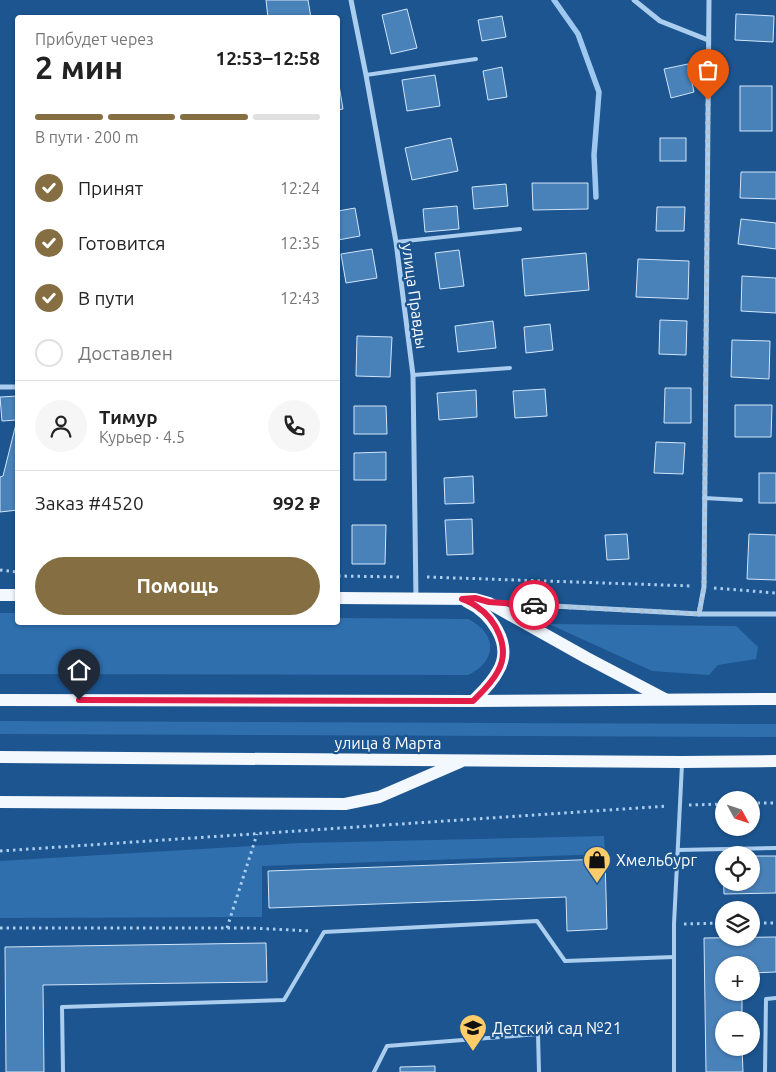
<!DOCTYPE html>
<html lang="ru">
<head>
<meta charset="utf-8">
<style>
  body { margin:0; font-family:Ubuntu,sans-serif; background:#f6f6f6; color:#222; height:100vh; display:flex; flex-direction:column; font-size:19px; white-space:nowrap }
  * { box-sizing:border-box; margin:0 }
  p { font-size:16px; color:#767676 }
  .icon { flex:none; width:28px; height:28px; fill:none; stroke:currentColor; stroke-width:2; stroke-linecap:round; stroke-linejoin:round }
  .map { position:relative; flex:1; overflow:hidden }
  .sheet { position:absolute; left:15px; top:15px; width:325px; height:610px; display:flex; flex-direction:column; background:#fff; border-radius:5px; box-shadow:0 1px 4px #0004 }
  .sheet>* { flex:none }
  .needle { width:32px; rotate:130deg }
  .tools { position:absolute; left:715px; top:791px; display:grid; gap:10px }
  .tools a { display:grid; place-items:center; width:45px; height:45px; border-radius:50%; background:#fff; box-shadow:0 1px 4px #0004; font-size:25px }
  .pin { position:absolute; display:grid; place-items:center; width:42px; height:42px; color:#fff; margin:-51px -21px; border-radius:50% 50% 50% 0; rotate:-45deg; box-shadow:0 0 5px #0007 }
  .pin .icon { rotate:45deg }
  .courier { position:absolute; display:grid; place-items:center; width:50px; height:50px; margin:-25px; border:4px solid #e11d48; border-radius:50%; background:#fff; color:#222; box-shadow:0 1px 6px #0007 }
  .headline em { font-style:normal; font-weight:600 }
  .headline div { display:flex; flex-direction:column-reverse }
  .headline { display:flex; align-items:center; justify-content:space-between; height:85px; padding:0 20px }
  h1 { font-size:32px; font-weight:600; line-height:38px }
  .bar { display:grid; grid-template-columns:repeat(4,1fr); gap:8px 5px; align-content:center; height:60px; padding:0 20px }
  .bar i { height:6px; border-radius:4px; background:#e0e0e0 }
  .bar .active { background:#856e42 }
  .bar p { grid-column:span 4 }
  .line { display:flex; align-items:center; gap:12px; padding:0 20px; border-top:1px solid #e0e0e0 }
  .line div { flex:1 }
  .round { display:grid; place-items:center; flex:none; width:52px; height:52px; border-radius:26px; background:#f6f6f6 }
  ol { padding:0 20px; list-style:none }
  li { display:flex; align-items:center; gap:15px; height:55px }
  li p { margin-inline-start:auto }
  li .icon { padding:5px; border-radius:50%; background:#856e42; color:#fff; stroke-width:4 }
  li:last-child { color:#767676 }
  li i { width:28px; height:28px; border:2px solid #e0e0e0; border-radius:50% }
  .primary-button { display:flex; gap:10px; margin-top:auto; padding:10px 20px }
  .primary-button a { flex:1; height:58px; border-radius:30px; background:#856e42; color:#fff; font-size:20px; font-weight:600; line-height:58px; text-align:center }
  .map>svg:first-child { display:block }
</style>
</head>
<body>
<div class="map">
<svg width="776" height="1072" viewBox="0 0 776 1072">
  <rect width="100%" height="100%" fill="#1c5590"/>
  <!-- green -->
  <g fill="#2f6fae">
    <path d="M0,613h17l1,9h320v-4l130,1c29,14 30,42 0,56l-468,-1z"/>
    <polygon points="549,624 736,626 758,647 756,659 718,665 709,675 652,671"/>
    <polygon points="0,721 776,724 776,737 0,734"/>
    <polygon points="604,836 605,854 262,866 262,917 0,918 0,861 301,843"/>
  </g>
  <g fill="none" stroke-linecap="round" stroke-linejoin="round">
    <!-- stream -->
    <polyline stroke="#9fc8f0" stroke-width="5.5" points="554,0 578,34 599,92 594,155 596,197"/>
  </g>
  <!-- building -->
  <g fill="#4981b9" stroke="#d2e6fa">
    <polygon points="266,0 308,0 311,18 268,18"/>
    <polygon points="407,9 417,48 391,54 382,15"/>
    <polygon points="736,14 774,16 773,42 735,40"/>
    <polygon points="502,16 506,37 482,41 478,20"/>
    <polygon points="688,64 694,92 671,98 664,69"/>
    <polygon points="502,67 507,97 488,100 483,71"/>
    <polygon points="435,75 440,106 407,111 402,80"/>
    <polygon points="338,79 343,109 338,110"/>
    <rect x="740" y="86" width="32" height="45"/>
    <polygon points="451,138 458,171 412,180 405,148"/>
    <rect x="660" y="138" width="26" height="23"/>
    <polygon points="741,172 776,172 776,199 740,198"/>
    <polygon points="532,183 588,183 588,209 533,210"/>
    <polygon points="506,184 508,206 474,209 472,187"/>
    <polygon points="457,206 459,229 425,232 423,209"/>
    <polygon points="657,207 685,207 684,231 656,231"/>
    <polygon points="355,208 360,236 338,240 338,211"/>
    <polygon points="741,219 776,223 776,249 738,244"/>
    <polygon points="372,249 377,278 346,283 341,254"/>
    <polygon points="459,250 464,286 440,289 435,253"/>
    <polygon points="586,253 589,290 525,296 522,259"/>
    <polygon points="638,259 689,261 688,299 636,297"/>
    <polygon points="742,276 776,278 776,313 741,311"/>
    <polygon points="660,320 687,321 686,355 659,354"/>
    <polygon points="493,321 496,348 458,352 455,326"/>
    <polygon points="550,324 553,350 526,353 524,327"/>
    <polygon points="357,336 392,337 390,377 356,376"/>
    <polygon points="732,340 770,341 769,379 731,377"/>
    <polygon points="665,388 691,388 691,423 664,423"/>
    <polygon points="545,389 547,416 515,418 513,391"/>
    <polygon points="476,390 477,417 439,420 437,393"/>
    <polygon points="18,396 18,510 0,512 0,477 3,476 17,420 2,421 0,397"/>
    <polygon points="735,405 772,405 771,437 735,437"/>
    <polygon points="354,406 386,406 387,434 354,434"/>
    <polygon points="656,442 685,443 683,474 654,473"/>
    <polygon points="386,452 386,480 354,480 354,453"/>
    <rect x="759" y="473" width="17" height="30"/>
    <polygon points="473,476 474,503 445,504 444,478"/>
    <polygon points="472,519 473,554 447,555 445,520"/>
    <polygon points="352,525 386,525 385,564 352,564"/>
    <polygon points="627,534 629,559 607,560 605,535"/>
    <polygon points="749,534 776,535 776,580 747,579"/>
    <polygon points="751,856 776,856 776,893 724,894 723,857 724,882 751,882"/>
    <polygon points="605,859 607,929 567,931 566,897 269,908 268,871"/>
    <polygon points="776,937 776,972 751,973 751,965 724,965 724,992 742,992 742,1020 724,1020 724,1048 742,1048 743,1072 706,1072 704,938"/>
    <polygon points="266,943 267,982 43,985 44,1072 6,1072 5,947"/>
    <polygon points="435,1066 435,1072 400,1072 400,1067"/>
  </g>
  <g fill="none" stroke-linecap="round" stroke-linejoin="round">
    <!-- path -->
    <g stroke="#abcdee" stroke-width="3" stroke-dasharray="2.5 4" stroke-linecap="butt">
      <polyline points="0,570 18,572"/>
      <polyline points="338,576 403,577"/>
      <polyline points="427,577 693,586"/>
      <polyline points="714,588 776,593"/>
      <polyline points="751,803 776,803"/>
      <polyline points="689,805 724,804"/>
      <polyline points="0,851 668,806"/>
      <polyline points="751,923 776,923"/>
      <polyline points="684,924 724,923"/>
      <polyline points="0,928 251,928 311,931"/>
      <polyline points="227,928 257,834"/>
    </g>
    <!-- lane -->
    <g stroke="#abcdee" stroke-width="4">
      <polyline points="366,75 476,59"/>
      <polyline points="396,242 520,229"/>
      <polyline points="413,375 510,368"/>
      <polyline points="704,498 741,500"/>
      <polyline points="678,850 776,848"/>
      <polyline points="63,1072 62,1007 284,1000 324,932 537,921 565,961 674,957"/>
      <polyline points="374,1072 387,1046 538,1034 539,1072"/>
      <polyline points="674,1072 674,924 682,764"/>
      <polyline points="765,1072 766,999 776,998"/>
    </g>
    <!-- street -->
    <g stroke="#abcdee" stroke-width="5">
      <polyline points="351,0 366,75 396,242 413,375 416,599"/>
      <polyline points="634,0 660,21 708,40"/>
      <polyline points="0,387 18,387"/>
      <polyline points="497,603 699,614 776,614"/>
      <polyline points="699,614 704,587 709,0"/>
    </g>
    <!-- primary -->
    <g stroke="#f3f8ff" stroke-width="12">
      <polyline points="0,595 18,595"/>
      <polyline points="338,598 475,599 489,603 587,658 665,699"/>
      <path d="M466,601c25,12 48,43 32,70 -6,12 -16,21 -25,30"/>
      <polyline points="0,700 473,701 776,699"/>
      <polyline points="0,757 682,762 776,761"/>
      <polyline points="0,802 345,804 379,797 460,762"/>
    </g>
  </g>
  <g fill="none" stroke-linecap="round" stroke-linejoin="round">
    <!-- done -->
    <polyline stroke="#b0c4d8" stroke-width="5" stroke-dasharray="0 9" points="534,605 699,614 704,587 708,100"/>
    <!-- route -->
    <path stroke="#e11d48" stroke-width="6" d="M79,700l394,1c9,-9 19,-18 25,-30 13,-23 -2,-52 -22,-65 -4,-3 -9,-5 -14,-7l13,-1 14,4 45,3"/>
  </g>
  <!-- icons -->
  <defs>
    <symbol id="shop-pin" viewBox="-11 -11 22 30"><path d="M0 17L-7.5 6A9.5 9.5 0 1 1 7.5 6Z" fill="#fecc69" stroke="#1c5590"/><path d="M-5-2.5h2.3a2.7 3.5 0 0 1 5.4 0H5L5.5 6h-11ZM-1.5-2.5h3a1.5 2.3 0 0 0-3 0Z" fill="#111"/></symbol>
    <symbol id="school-pin" viewBox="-11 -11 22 30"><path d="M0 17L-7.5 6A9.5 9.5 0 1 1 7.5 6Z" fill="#fecc69" stroke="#1c5590"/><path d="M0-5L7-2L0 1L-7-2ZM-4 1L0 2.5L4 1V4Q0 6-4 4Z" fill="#111"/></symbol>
  </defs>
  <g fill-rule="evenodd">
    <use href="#shop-pin" x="581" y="844" width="32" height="43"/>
    <use href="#school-pin" x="457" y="1012" width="32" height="43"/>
  </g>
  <g text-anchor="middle" stroke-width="4.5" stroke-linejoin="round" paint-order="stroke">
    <!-- street labels -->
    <g font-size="16" fill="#fff" stroke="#1c5590">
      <text transform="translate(415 296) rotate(82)" y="6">улица Правды</text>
      <text x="388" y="749">улица 8 Марта</text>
    </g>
    <!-- poi labels -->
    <g font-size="16" fill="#fff" stroke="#1c5590" text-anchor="start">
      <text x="616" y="866">Хмельбург</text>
      <text x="492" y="1034">Детский сад №21</text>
    </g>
  </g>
</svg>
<div class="tools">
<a><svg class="needle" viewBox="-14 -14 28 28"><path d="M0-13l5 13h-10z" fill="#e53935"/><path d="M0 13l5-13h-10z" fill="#767676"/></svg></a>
<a><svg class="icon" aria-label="locate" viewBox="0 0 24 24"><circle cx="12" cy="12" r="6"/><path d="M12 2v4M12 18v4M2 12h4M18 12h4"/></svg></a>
<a><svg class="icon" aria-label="layers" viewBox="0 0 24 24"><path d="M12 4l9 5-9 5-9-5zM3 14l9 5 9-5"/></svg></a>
<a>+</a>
<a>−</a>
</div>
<div class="pin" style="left:708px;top:100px;background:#ea580c"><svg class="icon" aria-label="bag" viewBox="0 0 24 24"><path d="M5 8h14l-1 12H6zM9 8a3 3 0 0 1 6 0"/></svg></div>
<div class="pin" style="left:79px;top:700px;background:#1f2937"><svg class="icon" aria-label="home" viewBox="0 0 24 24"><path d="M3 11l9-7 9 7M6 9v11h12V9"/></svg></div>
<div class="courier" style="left:534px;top:605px"><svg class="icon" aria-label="car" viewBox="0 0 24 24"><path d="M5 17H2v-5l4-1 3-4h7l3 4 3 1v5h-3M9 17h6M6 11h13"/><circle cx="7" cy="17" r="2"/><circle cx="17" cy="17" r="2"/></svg></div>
<section class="sheet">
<div class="headline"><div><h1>2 мин</h1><p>Прибудет через</p></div><em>12:53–12:58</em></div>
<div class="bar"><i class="active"></i><i class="active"></i><i class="active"></i><i></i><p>В пути · 200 m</p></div>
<ol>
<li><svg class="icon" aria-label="check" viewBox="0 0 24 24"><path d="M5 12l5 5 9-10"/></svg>Принят<p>12:24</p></li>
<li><svg class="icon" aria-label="check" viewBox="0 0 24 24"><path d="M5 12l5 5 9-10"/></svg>Готовится<p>12:35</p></li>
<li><svg class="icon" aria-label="check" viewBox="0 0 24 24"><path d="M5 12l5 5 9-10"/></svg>В пути<p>12:43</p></li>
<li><i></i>Доставлен</li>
</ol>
<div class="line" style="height:90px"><a class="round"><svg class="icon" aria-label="person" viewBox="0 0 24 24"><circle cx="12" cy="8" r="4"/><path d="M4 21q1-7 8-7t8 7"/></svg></a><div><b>Тимур</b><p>Курьер · 4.5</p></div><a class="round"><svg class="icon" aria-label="phone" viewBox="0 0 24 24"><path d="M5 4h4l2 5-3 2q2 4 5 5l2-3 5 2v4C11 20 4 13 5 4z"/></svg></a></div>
<div class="line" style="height:65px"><div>Заказ #4520</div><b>992 ₽</b></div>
<div class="primary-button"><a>Помощь</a></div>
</section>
</div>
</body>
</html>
